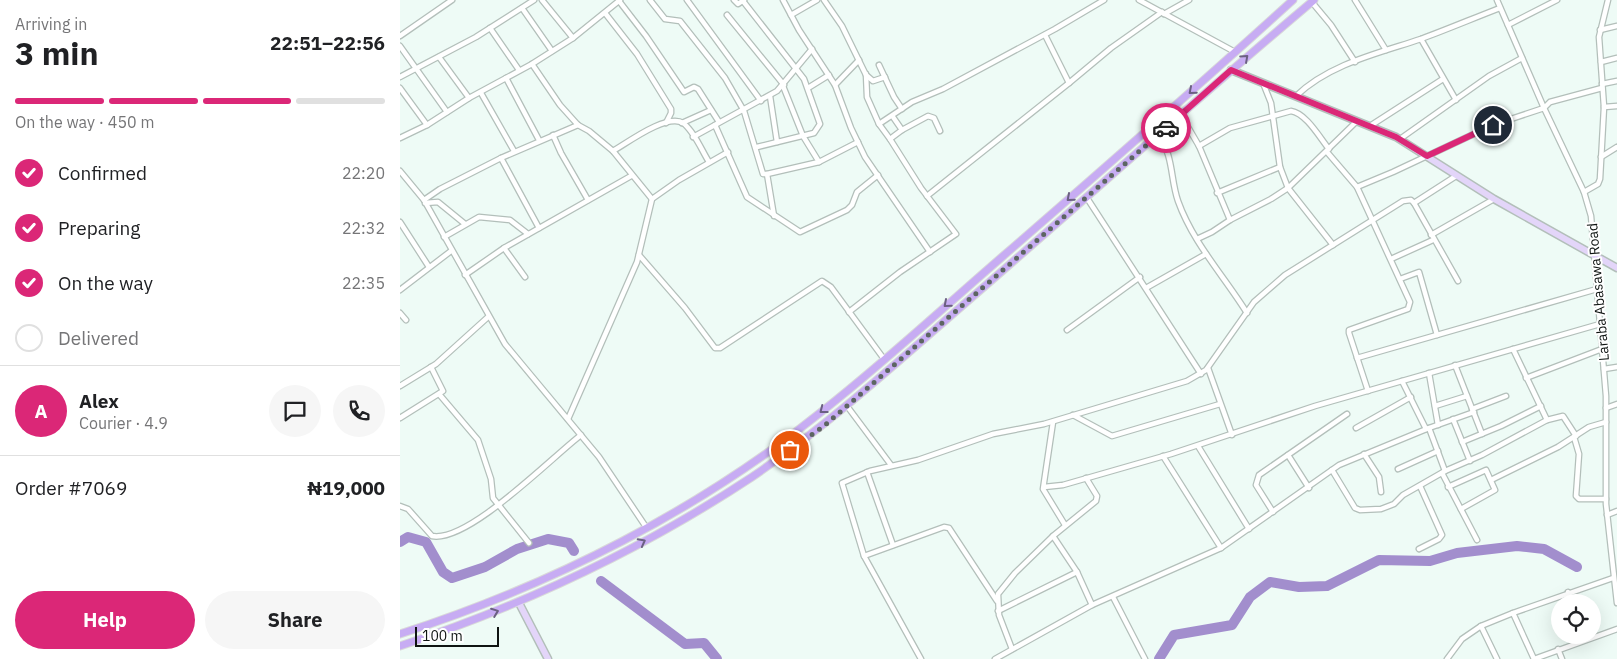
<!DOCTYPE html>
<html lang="en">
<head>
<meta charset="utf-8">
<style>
  body { margin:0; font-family:"IBM Plex Sans",sans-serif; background:#f6f6f6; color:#202124; height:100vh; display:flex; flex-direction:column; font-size:19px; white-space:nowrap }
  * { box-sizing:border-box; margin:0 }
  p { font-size:16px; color:#757577 }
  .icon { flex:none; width:28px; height:28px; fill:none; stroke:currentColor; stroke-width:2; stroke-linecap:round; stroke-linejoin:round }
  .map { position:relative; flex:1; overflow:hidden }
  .sheet { display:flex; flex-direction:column; background:#fff; width:400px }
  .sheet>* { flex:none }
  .buttons { position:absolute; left:1151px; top:594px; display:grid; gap:10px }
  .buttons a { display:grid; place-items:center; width:50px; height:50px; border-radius:50%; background:#fff; box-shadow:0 5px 20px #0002; font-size:25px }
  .scale { position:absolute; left:15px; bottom:12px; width:84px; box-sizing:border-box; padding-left:5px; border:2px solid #0f1412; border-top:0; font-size:14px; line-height:18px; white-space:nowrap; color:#0f1412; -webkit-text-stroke:4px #fff; paint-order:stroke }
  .pin { position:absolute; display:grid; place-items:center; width:42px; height:42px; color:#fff; margin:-21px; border:2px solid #fff; border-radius:50%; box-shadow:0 1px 5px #0007 }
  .courier { position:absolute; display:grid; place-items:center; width:50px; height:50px; margin:-25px; border:4px solid #db2777; border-radius:50%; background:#fff; color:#222; box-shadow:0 1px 6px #0007 }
  .overview em { font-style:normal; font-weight:700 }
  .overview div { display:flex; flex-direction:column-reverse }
  .overview { display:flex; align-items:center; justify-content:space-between; height:85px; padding:0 15px }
  h1 { font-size:32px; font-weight:700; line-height:38px }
  .bar { display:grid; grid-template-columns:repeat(4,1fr); gap:8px 5px; align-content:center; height:60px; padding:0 15px }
  .bar i { height:6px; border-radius:4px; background:#e0e0e0 }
  .bar .selected { background:#db2777 }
  .bar p { grid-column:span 4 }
  .line { display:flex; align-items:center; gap:12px; padding:0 15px; border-top:1px solid #e0e0e0 }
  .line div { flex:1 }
  .round { display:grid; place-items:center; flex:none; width:52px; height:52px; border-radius:26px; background:#f6f6f6 }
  ol { padding:0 15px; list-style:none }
  li { display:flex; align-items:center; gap:15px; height:55px }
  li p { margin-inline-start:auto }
  li .icon { padding:5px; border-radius:50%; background:#db2777; color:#fff; stroke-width:4 }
  li:last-child { color:#757577 }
  li i { width:28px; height:28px; border:2px solid #e0e0e0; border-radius:50% }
  .primary-button { display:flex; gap:10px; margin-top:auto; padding:10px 15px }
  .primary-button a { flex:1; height:58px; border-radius:30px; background:#db2777; color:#fff; font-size:20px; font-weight:700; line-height:58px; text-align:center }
  .primary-button a+a { background:#f6f6f6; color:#202124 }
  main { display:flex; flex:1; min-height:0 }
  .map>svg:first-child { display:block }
</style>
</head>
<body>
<main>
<section class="sheet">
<div class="overview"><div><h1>3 min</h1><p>Arriving in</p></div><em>22:51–22:56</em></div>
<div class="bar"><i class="selected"></i><i class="selected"></i><i class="selected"></i><i></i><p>On the way · 450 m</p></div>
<ol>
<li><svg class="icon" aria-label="check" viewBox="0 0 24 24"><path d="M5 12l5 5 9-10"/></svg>Confirmed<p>22:20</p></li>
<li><svg class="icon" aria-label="check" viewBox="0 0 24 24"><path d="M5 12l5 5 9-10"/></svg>Preparing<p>22:32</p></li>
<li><svg class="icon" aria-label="check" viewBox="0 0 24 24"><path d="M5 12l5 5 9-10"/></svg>On the way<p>22:35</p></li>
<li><i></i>Delivered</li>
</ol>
<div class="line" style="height:90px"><b class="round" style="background:#db2777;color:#fff">A</b><div><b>Alex</b><p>Courier · 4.9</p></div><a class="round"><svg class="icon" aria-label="chat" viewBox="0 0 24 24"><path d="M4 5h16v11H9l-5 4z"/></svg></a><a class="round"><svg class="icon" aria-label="phone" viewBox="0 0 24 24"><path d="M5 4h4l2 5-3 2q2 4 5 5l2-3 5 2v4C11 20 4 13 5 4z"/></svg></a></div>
<div class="line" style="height:65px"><div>Order #7069</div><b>₦19,000</b></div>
<div class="primary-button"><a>Help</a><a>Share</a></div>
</section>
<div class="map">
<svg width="1217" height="659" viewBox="0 0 1217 659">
  <rect width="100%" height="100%" fill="#eefbf6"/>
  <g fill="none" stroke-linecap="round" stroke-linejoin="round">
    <!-- river -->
    <g stroke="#a28ecd" stroke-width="10">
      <polyline points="0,542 8,537 26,542 43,572 52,578 85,567 117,549 148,539 169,543 174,551"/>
      <polyline points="201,581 285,644 304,643 317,659"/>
      <polyline points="759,659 774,635 832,625 850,597 870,582 899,587 927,586 979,560 1030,561 1057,553 1117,546 1144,549 1177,567"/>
    </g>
    <defs>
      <g id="street">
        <polyline points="142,0 173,38"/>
        <polyline points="250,0 265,19 280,21 325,78 344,111 363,174 367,174 374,216"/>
        <polyline points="287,0 361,101"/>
        <polyline points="334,0 338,4 344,0"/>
        <polyline points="383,0 399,30 435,85 451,128 465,157 530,252"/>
        <polyline points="424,0 442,26 466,75 473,81 485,77"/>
        <polyline points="739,0 835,52"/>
        <polyline points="955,0 986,50"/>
        <polyline points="1097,0 1144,108 1184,192 1191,216 1206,396 1206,504 1217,603"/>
        <polyline points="219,1 246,36 284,92 294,87 298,89 319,122"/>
        <polyline points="343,1 404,79 420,124 414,133 357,147"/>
        <polyline points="911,1 931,25 955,62"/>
        <polyline points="122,8 152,51"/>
        <polyline points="205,13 237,54 271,109 271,113 266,123"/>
        <polyline points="764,14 789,0"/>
        <polyline points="327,15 384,85"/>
        <polyline points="391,15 417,0"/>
        <polyline points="1108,25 1157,0"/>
        <polyline points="90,28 119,70"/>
        <polyline points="1200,30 1217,26"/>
        <polyline points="645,35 669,83"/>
        <polyline points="0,36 52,0"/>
        <polyline points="1021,39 1056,100"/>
        <polyline points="0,46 47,112"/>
        <polyline points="39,57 69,98"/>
        <polyline points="1201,62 1217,58"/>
        <polyline points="132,64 160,105 178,125 189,131 213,151 252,199"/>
        <polyline points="479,65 494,97 502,109"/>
        <polyline points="0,77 76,37 134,0"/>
        <polyline points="106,78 139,140"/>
        <polyline points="863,83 871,103 880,167 888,188 933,245"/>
        <polyline points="1202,84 1217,81"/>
        <polyline points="435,85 459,60"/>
        <polyline points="383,86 403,136 419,162"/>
        <polyline points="0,88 27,125"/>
        <polyline points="408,88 429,75"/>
        <polyline points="81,93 114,151"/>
        <polyline points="370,96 377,142"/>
        <path d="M896,96c33,-32 83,-43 125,-57 27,-10 53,-21 79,-31"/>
        <polyline points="1204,107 1217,106"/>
        <polyline points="781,115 799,146 830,220 871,199 888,188 957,121"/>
        <polyline points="493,117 502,130"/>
        <polyline points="282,123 311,110"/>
        <polyline points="479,124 512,102 543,89 655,29 704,0"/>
        <polyline points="315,125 347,197 400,232 447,210 452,205 457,192 478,175"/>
        <polyline points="970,126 1043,79"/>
        <polyline points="153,135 161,153 188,200"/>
        <path d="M758,135c16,21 12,43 20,66 15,42 46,75 69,112"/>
        <polyline points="293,137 377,91 412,49"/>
        <polyline points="0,138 27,125 69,98 132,64 173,38 220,0"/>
        <polyline points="490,139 502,130 528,116 534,118 540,131"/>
        <polyline points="1000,139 1089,76 1122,58"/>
        <path d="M799,146l31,-18 61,-17c15,2 29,27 38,38"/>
        <path d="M213,151c14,-8 54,-38 70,-28 11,8 19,28 26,39"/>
        <polyline points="927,152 957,187 1010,302 1008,309 949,330 949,333 968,391"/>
        <polyline points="1201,157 1217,147"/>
        <polyline points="101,158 139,228"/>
        <polyline points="0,171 24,200 105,344 199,457 246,527"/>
        <polyline points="367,174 419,162 458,142"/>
        <polyline points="957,187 993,172 1093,125 1144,108 1150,102 1202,88"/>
        <polyline points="1184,192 1198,184 1200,179 1204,107 1199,37 1208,0"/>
        <polyline points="817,193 880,167"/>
        <polyline points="527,196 669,83 711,48 762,12"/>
        <polyline points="687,198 801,374"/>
        <polyline points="24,200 40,189 101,158 178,125"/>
        <polyline points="25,203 38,202 65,224"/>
        <polyline points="1014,203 1056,176"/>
        <polyline points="0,222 29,267"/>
        <polyline points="1031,235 1094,199"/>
        <polyline points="44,237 79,217 110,220 128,234"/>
        <polyline points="797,239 812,232 830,220"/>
        <polyline points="104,248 125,277"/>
        <polyline points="239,255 285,308 315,348 320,348 422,281 431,287 484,359"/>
        <polyline points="991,259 1033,240"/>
        <polyline points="65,275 104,248 231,176"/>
        <polyline points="1000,279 1019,272 1037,335"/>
        <polyline points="746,288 806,254"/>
        <polyline points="0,290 51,251"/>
        <polyline points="449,312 500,272 556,234 521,188 490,139 479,124 467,97 466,74"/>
        <polyline points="0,313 6,320"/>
        <polyline points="667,330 740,277"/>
        <polyline points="1113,349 1147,420"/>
        <polyline points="957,358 1197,289"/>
        <polyline points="1055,365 1082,434"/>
        <polyline points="808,368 832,435"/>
        <polyline points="1204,369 1217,367"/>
        <polyline points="1029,373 1038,425"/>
        <polyline points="1126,378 1202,349"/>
        <polyline points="1002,381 1026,429"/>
        <polyline points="0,386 36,364 88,317"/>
        <polyline points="39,394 78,440 91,479 93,498 129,543"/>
        <polyline points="447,406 491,465"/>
        <polyline points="1035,406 1067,396"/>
        <polyline points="1206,408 1217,404"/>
        <polyline points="1072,409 1106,396"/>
        <polyline points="673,415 712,436 820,404"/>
        <polyline points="0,418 43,391 31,367"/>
        <polyline points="168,419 237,262 252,199 279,180 328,152"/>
        <polyline points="1053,419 1070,461"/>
        <polyline points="653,422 643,489 665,525"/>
        <polyline points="956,428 1011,397"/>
        <polyline points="1029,428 1045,471"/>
        <polyline points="1174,437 1179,454 1176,496 1179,499 1206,499"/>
        <polyline points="1062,442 1101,426 1141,406"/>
        <polyline points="798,446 849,529"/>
        <polyline points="964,454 979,477 981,492"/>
        <polyline points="888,455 909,488"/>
        <polyline points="763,456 821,548"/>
        <polyline points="998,469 1038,451"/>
        <polyline points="932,470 955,508 960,510 981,509 994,504 1003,495 1045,471 1082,455 1147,420 1163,416 1176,436"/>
        <polyline points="467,472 493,545"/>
        <polyline points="1042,473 1077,540"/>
        <polyline points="1091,480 1158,447 1189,427 1206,422"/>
        <polyline points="644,487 663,485 771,454 915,406 1200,324"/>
        <polyline points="1048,487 1086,470 1095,490 1061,509"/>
        <path d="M0,506l8,3 24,27c36,7 119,-78 149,-101"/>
        <polyline points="873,512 856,485 859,475 947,414"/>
        <polyline points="1207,515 1217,511"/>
        <polyline points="653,536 677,572 692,605"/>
        <polyline points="1019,549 1039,539 1042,535 1020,486"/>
        <polyline points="464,556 544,527 549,528 597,601"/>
        <polyline points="1168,592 1171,602"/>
        <polyline points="713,597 745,659"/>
        <polyline points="598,611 677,572"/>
        <polyline points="1081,626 1097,659"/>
        <polyline points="612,649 599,615 598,594 615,573 653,536 696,501 697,496 686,478"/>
        <polyline points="1158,649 1162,659"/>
        <polyline points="521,659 464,556 442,483 470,471 518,460 593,434 644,424 787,381 806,370 854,302 885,275 1003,201 1011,200 1014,203 1058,281"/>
        <polyline points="595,659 692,605 821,548 939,465 1029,428 1074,412"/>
        <polyline points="1047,659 1062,639 1081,626 1113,613"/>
        <polyline points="1134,659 1113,613 1213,578"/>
        <polyline points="1134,659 1217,629"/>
      </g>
      <g id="secondary">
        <polyline points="831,70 996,137 1094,199 1217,268"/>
        <polyline points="119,603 148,659"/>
      </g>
      <g id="primary">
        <path d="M0,634c152,-49 300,-124 425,-225 61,-48 118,-101 177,-152 98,-85 195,-170 291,-257"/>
        <path d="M0,646c124,-41 243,-97 352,-169 75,-51 142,-112 211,-172 117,-101 232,-205 351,-305"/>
      </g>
    </defs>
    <!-- street casing -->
    <use href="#street" stroke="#b3bfba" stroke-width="7"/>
    <!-- secondary casing -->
    <use href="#secondary" stroke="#b3bfba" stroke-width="9"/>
    <!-- primary casing -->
    <use href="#primary" stroke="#d9d9d9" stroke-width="9"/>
    <!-- street -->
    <use href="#street" stroke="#fff" stroke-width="4.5"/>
    <!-- secondary -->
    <use href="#secondary" stroke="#e3d5f9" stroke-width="6"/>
    <!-- primary -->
    <use href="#primary" stroke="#c7acf3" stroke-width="7"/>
  </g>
  <!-- one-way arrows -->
  <defs><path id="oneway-chevron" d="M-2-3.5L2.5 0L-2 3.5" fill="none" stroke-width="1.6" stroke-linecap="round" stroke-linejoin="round" transform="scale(1.25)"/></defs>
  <g stroke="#6b6082">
    <use href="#oneway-chevron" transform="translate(845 58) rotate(-42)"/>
    <use href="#oneway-chevron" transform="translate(792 91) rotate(139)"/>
    <use href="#oneway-chevron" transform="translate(670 198) rotate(139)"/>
    <use href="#oneway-chevron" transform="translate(547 304) rotate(139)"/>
    <use href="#oneway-chevron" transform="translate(423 410) rotate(142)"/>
    <use href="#oneway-chevron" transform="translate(242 542) rotate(-28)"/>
    <use href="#oneway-chevron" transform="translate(95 612) rotate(-21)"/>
  </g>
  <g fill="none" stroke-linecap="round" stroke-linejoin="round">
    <!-- done -->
    <polyline stroke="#5d6562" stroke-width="5" stroke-dasharray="0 9" points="390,450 424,426 766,128"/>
    <!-- route -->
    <polyline stroke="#db2777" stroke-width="6" points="766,128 831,70 996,137 1027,156 1093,125"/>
  </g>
  <g text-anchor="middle" stroke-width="4" stroke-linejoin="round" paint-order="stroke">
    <!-- street labels -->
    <g font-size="14" fill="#0f1412" stroke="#fff">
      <text transform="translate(1198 292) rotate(-95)" y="5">Laraba Abasawa Road</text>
    </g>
  </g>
</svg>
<div class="buttons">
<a><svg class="icon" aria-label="locate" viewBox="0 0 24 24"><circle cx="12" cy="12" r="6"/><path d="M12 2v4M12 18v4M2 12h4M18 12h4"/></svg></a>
</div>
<div class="scale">100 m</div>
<div class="pin" style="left:390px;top:450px;background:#ea580c"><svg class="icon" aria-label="bag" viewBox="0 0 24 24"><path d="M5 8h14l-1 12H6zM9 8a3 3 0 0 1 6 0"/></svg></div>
<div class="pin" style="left:1093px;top:125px;background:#1f2937"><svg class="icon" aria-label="home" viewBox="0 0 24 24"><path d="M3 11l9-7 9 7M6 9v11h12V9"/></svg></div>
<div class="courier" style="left:766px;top:128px"><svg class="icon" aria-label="car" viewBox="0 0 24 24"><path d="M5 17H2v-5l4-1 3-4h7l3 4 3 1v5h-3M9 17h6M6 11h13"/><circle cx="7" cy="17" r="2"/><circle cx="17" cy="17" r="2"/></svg></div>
</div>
</main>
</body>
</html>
